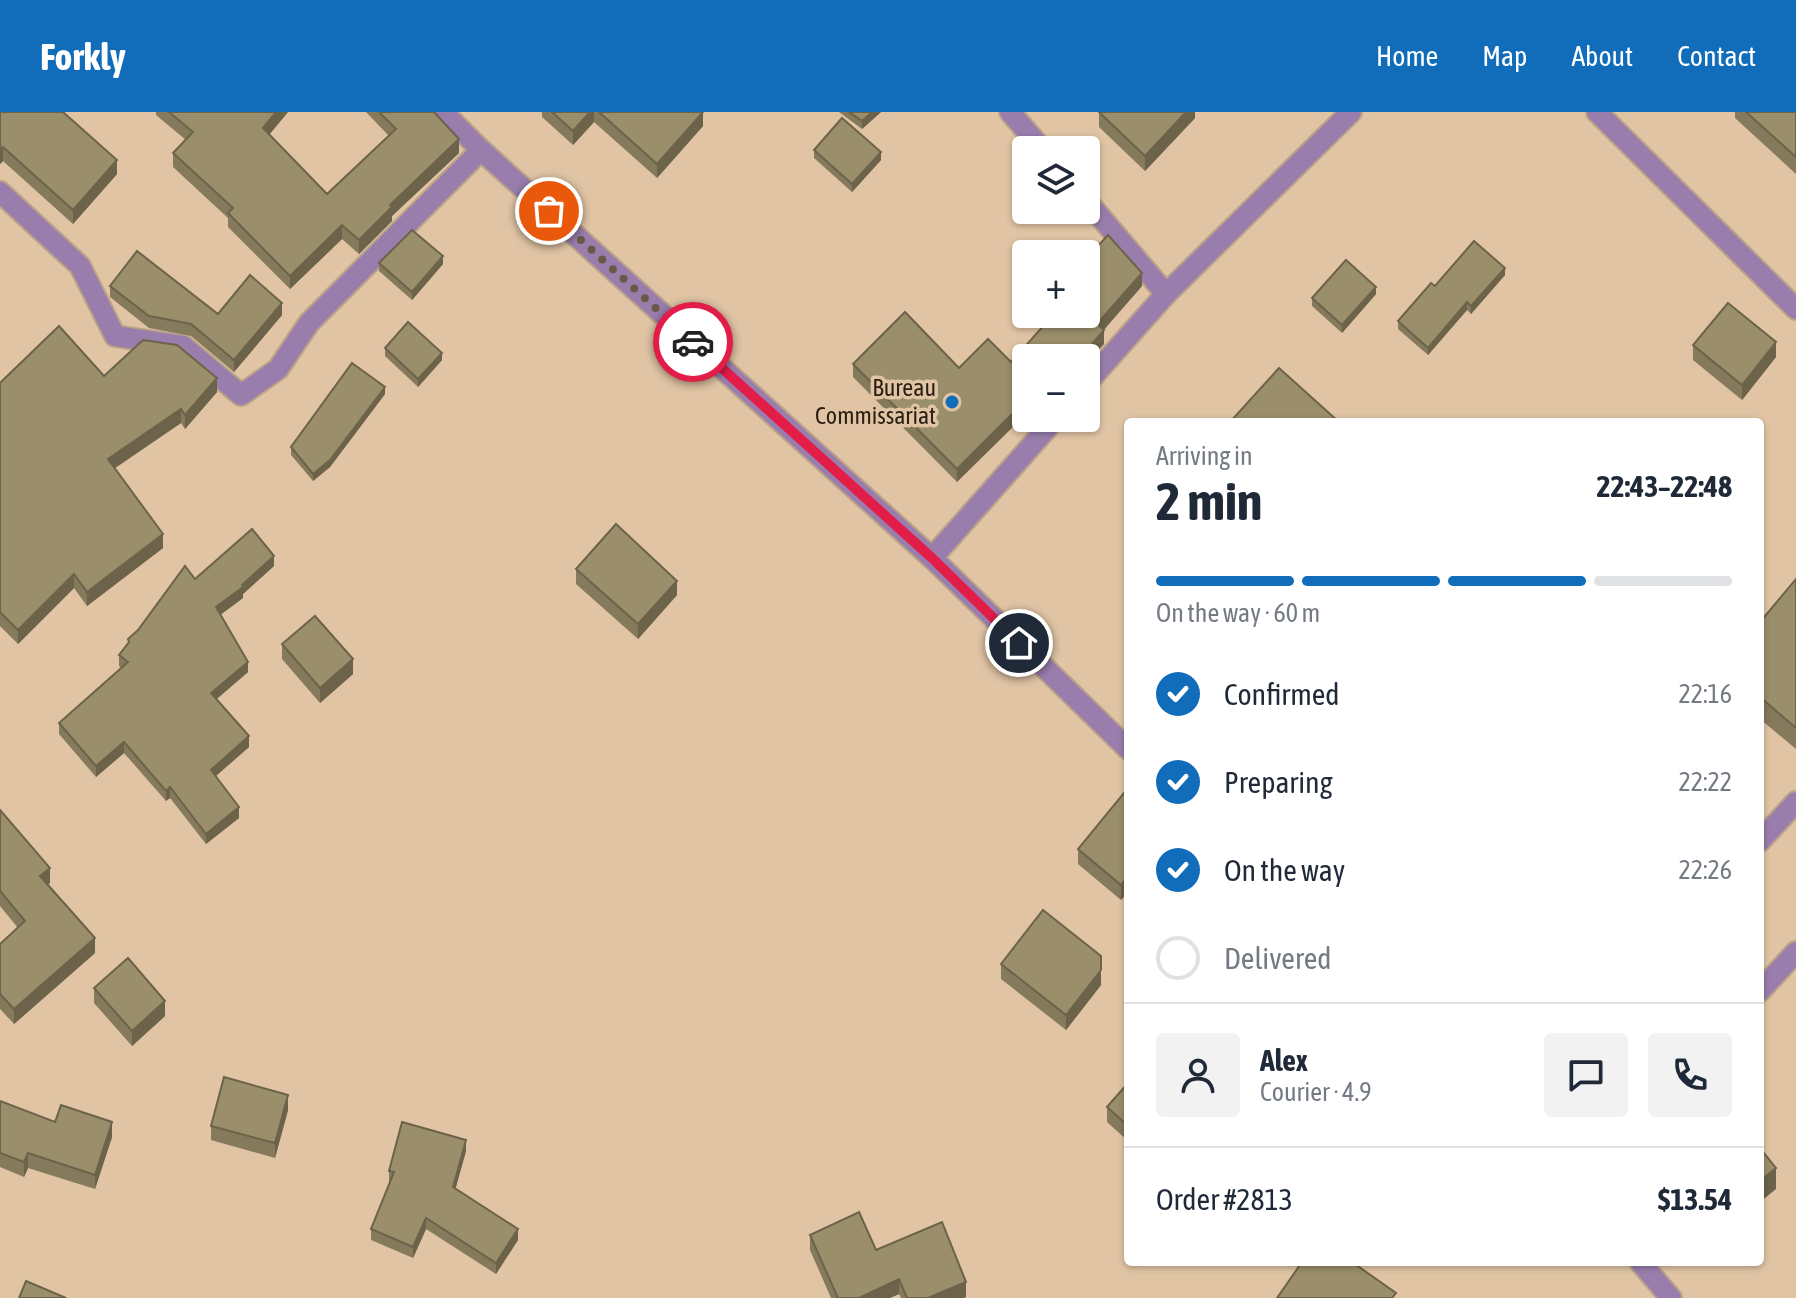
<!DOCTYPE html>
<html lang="en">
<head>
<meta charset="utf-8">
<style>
  body { margin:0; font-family:"Asap Condensed",sans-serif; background:#f2f2f3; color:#1f2937; height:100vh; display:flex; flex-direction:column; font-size:30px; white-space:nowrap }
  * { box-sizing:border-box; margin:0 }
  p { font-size:26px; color:#747a83 }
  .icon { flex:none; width:44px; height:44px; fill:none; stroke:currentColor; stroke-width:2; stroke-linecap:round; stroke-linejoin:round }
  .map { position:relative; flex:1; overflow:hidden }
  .panel { position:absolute; left:1124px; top:306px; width:640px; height:848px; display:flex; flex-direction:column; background:#fff; border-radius:8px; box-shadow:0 2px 6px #0004 }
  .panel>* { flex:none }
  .tools { position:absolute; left:1012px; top:24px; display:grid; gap:16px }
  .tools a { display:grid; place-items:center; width:88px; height:88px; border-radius:8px; background:#fff; box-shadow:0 2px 6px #0004; font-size:40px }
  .pin { position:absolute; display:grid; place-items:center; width:68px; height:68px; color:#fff; margin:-34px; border:4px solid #fff; border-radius:50%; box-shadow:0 2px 8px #0007 }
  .courier { position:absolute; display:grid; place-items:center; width:80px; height:80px; margin:-40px; border:6px solid #e11d48; border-radius:50%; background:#fff; color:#222; box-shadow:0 2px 10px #0007 }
  .headline em { font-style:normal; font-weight:700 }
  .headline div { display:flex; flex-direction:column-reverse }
  .headline { display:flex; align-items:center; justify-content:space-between; height:136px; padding:0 32px }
  h1 { font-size:52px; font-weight:700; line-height:60px }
  .bar { display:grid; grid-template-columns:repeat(4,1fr); gap:12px 8px; align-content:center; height:96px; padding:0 32px }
  .bar i { height:10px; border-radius:6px; background:#e0e1e3 }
  .bar .on { background:#116cb9 }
  .bar p { grid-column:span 4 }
  .line { display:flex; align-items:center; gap:20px; padding:0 32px; border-top:2px solid #e0e1e3 }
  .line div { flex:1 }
  .round { display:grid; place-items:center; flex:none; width:84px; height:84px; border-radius:8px; background:#f2f2f3 }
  ol { padding:0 32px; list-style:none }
  li { display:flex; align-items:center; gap:24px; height:88px }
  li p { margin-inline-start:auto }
  li .icon { padding:8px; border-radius:50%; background:#116cb9; color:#fff; stroke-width:4 }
  li:last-child { color:#747a83 }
  li i { width:44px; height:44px; border:4px solid #e0e1e3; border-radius:50% }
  header { display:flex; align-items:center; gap:48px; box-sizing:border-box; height:112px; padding:0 40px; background:#116cb9; color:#fff }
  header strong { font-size:38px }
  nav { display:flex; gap:44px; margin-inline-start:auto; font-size:28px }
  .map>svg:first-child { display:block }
</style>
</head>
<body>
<header>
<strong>Forkly</strong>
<nav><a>Home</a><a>Map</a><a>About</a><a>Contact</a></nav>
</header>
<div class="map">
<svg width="1796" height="1186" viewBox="0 0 1796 1186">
  <rect width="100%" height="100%" fill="#e0c4a4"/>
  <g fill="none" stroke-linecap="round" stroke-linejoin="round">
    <defs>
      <g id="minor">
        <polyline points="443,0 481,38 932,446 1128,637"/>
        <polyline points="1010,0 1043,38"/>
        <polyline points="1597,0 1796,197"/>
        <polyline points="0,80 80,154 115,224 183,234 241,283 278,257 309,211 481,38"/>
        <polyline points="1086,88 1166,182"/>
        <polyline points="1086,272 1166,182 1351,0"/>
        <polyline points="932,446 1056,306"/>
        <polyline points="1760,729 1796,690"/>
        <polyline points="1760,879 1796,840"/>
        <polyline points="1640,1150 1671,1186"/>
      </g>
    </defs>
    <!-- minor casing -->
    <use href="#minor" stroke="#bca387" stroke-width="24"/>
    <!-- minor -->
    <use href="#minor" stroke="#997ead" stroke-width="20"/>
  </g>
  <!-- wall -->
  <g fill="#857a5b">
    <polygon points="0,0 117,62 73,112 3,49 0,52"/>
    <polygon points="156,0 288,0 269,23 327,82 389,24 366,0 434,0 459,41 392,104 392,109 359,142 342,127 290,177 228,115 228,106 173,55 173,41 186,28 156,3"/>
    <polygon points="542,0 703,0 703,14 657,66 594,10 573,33 542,5"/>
    <polygon points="839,0 881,0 862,17"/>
    <polygon points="1099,0 1195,0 1195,6 1145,59 1099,15"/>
    <polygon points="1735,0 1796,0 1796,62 1735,6"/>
    <polygon points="814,38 881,48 852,80 814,46"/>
    <polygon points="1086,147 1142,174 1104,218 1104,232 1086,246 1026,246 957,370 853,265 853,252 959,256 1011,250 1086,202"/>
    <polygon points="379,151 443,152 412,188 379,159"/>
    <polygon points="1505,163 1471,202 1467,198 1428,243 1398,217 1398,209 1435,174"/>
    <polygon points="110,174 218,202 282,203 234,260 191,224 149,216 110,185"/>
    <polygon points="1376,182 1342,221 1312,194 1312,186"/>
    <polygon points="1693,233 1776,245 1742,288 1693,248"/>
    <polygon points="385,236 442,248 418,275 385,244"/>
    <polygon points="104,264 217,280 185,317 181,311 114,356 163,436 87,494 74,476 18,532 0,514 0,271"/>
    <polygon points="385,282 330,355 313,369 291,343 291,335"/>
    <polygon points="274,454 243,482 243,486 220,503 248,560 216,587 249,635 216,664 239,706 206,732 170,686 166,689 124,641 96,665 59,622 59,611 122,556 119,554 119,543 128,532 128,527 195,467"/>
    <polygon points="576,457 677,483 638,527 576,472"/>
    <polygon points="1796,467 1796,637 1760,607 1760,510"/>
    <polygon points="282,532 353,562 320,591 282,547"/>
    <polygon points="1128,676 1128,780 1121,788 1078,752 1078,737"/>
    <polygon points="0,698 50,771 48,772 95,841 14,912 0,897 0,832 18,816 0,794"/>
    <polygon points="1001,852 1101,873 1066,918 1001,867"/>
    <polygon points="94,876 165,904 132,934 94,891"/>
    <polygon points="1128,971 1128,1029 1107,1010 1107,995"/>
    <polygon points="0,989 55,1010 112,1025 95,1077 28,1056 24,1065 0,1055"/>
    <polygon points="288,998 275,1046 211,1028 211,1014"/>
    <polygon points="466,1039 455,1077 518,1128 496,1162 426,1117 413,1146 371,1128 371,1117 390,1070 389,1070 389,1059"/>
    <polygon points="810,1123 876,1138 966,1185 963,1186 901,1186 899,1182 890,1186 831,1186 810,1138"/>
  </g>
  <!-- shaded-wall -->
  <g fill="#6c634a">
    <polygon points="276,0 288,0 263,30 263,16"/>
    <polygon points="590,0 594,0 594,10 573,33 573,19"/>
    <polygon points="703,0 703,14 657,66 657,52"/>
    <polygon points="872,0 881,0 862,17 862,9"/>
    <polygon points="1186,0 1195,0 1195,6 1145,59 1145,44"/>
    <polygon points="459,27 459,41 392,104 392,109 359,142 359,128 390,93"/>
    <polygon points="3,35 3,49 0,52 0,39"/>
    <polygon points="881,40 881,48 852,80 852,72"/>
    <polygon points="117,48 117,62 73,112 73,98"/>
    <polygon points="342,113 342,127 290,177 290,164"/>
    <polygon points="443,144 443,152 412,188 412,180"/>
    <polygon points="1505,156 1505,163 1471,202 1471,194"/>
    <polygon points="1142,161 1142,174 1097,225 1097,212"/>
    <polygon points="1376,175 1376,182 1342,221 1342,213"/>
    <polygon points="1467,190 1467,198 1428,243 1428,236"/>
    <polygon points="282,191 282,203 234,260 234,248"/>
    <polygon points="1104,218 1104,232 1086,252 1086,246 1080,246"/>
    <polygon points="1776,230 1776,245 1742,288 1742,273"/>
    <polygon points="442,241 442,248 418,275 418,267"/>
    <polygon points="217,266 217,280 185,317 185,303"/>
    <polygon points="385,275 385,282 330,355 313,369 313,362"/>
    <polygon points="1026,288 1026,302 957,370 957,357"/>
    <polygon points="181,297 181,311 108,361 108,347"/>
    <polygon points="163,422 163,436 87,494 87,480"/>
    <polygon points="274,444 274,454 243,482 243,486 216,506 216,495"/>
    <polygon points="74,462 74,476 18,532 18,518"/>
    <polygon points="677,469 677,483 638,527 638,512"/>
    <polygon points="353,547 353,562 320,591 320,576"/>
    <polygon points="248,550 248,560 211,592 211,581"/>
    <polygon points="249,624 249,635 211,668 211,658"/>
    <polygon points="124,630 124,641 96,665 96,654"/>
    <polygon points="170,675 170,686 166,689 166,679"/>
    <polygon points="239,695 239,706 206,732 206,722"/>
    <polygon points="50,756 50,771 40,779 40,764"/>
    <polygon points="1128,765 1128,780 1121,788 1121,773"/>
    <polygon points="95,826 95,841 14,912 14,897"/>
    <polygon points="1101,858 1101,873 1066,918 1066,903"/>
    <polygon points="165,889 165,904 132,934 132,919"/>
    <polygon points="288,983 288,998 275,1046 275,1031"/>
    <polygon points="112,1010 112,1025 95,1077 95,1063"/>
    <polygon points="466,1028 466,1039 453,1086 453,1075"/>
    <polygon points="28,1041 28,1056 24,1065 24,1050"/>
    <polygon points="1776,1056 1776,1077 1760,1090 1760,1069"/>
    <polygon points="426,1106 426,1117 413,1146 413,1135"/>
    <polygon points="518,1117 518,1128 496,1162 496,1151"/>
    <polygon points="899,1167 899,1182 890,1186 859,1186"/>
    <polygon points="966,1170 966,1185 963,1186 928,1186"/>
  </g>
  <!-- building -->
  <g fill="#9b8e6a" stroke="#6c634a" stroke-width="2">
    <polygon points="0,0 63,0 117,48 73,98 3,35 0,39"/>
    <polygon points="169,0 276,0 263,16 327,82 396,17 379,0 434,0 459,27 390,93 392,95 359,128 342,113 290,164 228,101 233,96 173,41 193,20"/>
    <polygon points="552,0 590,0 573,19"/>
    <polygon points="599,0 703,0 657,52"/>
    <polygon points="849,0 872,0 862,9"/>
    <polygon points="1099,0 1186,0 1145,44"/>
    <polygon points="1746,0 1796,0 1796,45"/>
    <polygon points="842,6 881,40 852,72 814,38"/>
    <polygon points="412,118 443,144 412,180 379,151"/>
    <polygon points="1108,123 1142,161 1097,212 1104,218 1080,246 1070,245 1069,246 1026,246 1026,288 957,357 853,252 905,200 959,256 988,227 1011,250 1054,202 1086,202 1086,167 1090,163 1086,160 1086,147"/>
    <polygon points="1474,129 1505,156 1471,194 1467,190 1428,236 1398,209 1431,171 1435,174"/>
    <polygon points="137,139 218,202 250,163 282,191 234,248 191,212 149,204 110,174"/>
    <polygon points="1346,148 1376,175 1342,213 1312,186"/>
    <polygon points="1728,191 1776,230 1742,273 1693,233"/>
    <polygon points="408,210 442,241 418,267 385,236"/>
    <polygon points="59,214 104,264 143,228 177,233 217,266 185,303 181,297 108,347 163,422 87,480 74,462 18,518 0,500 0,271"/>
    <polygon points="352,251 385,275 330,348 313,362 291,335"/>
    <polygon points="1279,256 1339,310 1230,310"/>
    <polygon points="616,412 677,469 638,512 576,457"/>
    <polygon points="252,417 274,444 242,473 243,475 216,495 248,550 211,581 249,624 211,658 239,695 206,722 170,675 166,679 124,630 96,654 59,611 128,550 119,543 129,530 128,527 138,518 185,454 195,467"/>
    <polygon points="1796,467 1796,616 1760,585 1760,510"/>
    <polygon points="315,504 353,547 320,576 282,532"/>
    <polygon points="1128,676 1128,765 1121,773 1078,737"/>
    <polygon points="0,698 50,756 40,764 95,826 14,897 0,882 0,832 25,809 0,779"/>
    <polygon points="1043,798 1101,844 1101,858 1066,903 1001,852"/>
    <polygon points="128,846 165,889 132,919 94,876"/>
    <polygon points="224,965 288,983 275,1031 211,1014"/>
    <polygon points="1128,971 1128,1014 1107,995"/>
    <polygon points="0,989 55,1010 61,993 112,1010 95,1063 28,1041 24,1050 0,1041"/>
    <polygon points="402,1010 466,1028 453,1075 518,1117 496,1151 426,1106 413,1135 371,1117 394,1060 389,1059"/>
    <polygon points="1760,1036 1776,1056 1760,1069"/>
    <polygon points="859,1100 876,1138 942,1110 966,1170 928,1186 907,1186 899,1167 859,1186 838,1186 810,1123"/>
    <polygon points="1302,1150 1352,1150 1396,1181 1392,1186 1277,1186"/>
    <polygon points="26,1169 66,1186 19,1186"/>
  </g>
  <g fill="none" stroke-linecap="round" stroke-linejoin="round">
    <!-- done -->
    <polyline stroke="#6a5946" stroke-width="8" stroke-dasharray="0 14.4" points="549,99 693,230"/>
    <!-- route -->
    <polyline stroke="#e11d48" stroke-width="10" points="693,230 932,446 1019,531"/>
  </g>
  <!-- markers -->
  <circle fill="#116cb9" stroke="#e0c4a4" stroke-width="3" cx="952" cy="290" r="8"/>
  <g text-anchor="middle" stroke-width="7" stroke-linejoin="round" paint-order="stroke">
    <!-- poi labels -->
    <g font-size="24" fill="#2b2014" stroke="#e0c4a4" text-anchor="end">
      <text x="936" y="284">Bureau<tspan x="936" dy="28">Commissariat</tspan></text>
    </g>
  </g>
</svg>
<div class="tools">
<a><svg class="icon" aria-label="layers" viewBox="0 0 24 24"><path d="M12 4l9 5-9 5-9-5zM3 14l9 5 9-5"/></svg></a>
<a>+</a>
<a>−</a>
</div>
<div class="pin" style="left:549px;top:99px;background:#ea580c"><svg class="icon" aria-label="bag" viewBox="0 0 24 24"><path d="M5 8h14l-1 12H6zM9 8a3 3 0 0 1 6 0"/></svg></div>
<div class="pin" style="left:1019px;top:531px;background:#1f2937"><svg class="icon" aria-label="home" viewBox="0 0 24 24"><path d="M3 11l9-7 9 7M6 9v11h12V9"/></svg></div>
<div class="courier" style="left:693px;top:230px"><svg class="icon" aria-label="car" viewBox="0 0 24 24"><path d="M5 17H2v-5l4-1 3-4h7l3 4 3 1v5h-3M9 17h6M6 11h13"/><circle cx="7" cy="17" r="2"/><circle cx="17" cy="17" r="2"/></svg></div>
<section class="panel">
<div class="headline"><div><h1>2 min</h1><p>Arriving in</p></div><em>22:43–22:48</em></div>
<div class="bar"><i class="on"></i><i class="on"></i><i class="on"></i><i></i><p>On the way · 60 m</p></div>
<ol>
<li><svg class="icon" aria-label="check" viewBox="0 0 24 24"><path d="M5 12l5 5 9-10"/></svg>Confirmed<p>22:16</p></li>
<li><svg class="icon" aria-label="check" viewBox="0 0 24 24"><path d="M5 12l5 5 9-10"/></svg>Preparing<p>22:22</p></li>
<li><svg class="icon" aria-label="check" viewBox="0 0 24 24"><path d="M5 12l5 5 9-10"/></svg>On the way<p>22:26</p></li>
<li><i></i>Delivered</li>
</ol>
<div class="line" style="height:144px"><a class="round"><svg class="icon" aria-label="person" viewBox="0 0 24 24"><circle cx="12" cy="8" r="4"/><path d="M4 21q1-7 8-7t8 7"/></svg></a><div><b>Alex</b><p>Courier · 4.9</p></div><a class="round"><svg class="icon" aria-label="chat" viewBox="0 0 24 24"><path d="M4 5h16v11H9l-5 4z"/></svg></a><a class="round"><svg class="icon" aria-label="phone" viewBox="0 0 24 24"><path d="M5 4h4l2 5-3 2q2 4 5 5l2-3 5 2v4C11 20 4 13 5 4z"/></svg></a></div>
<div class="line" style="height:104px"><div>Order #2813</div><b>$13.54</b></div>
</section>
</div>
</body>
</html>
